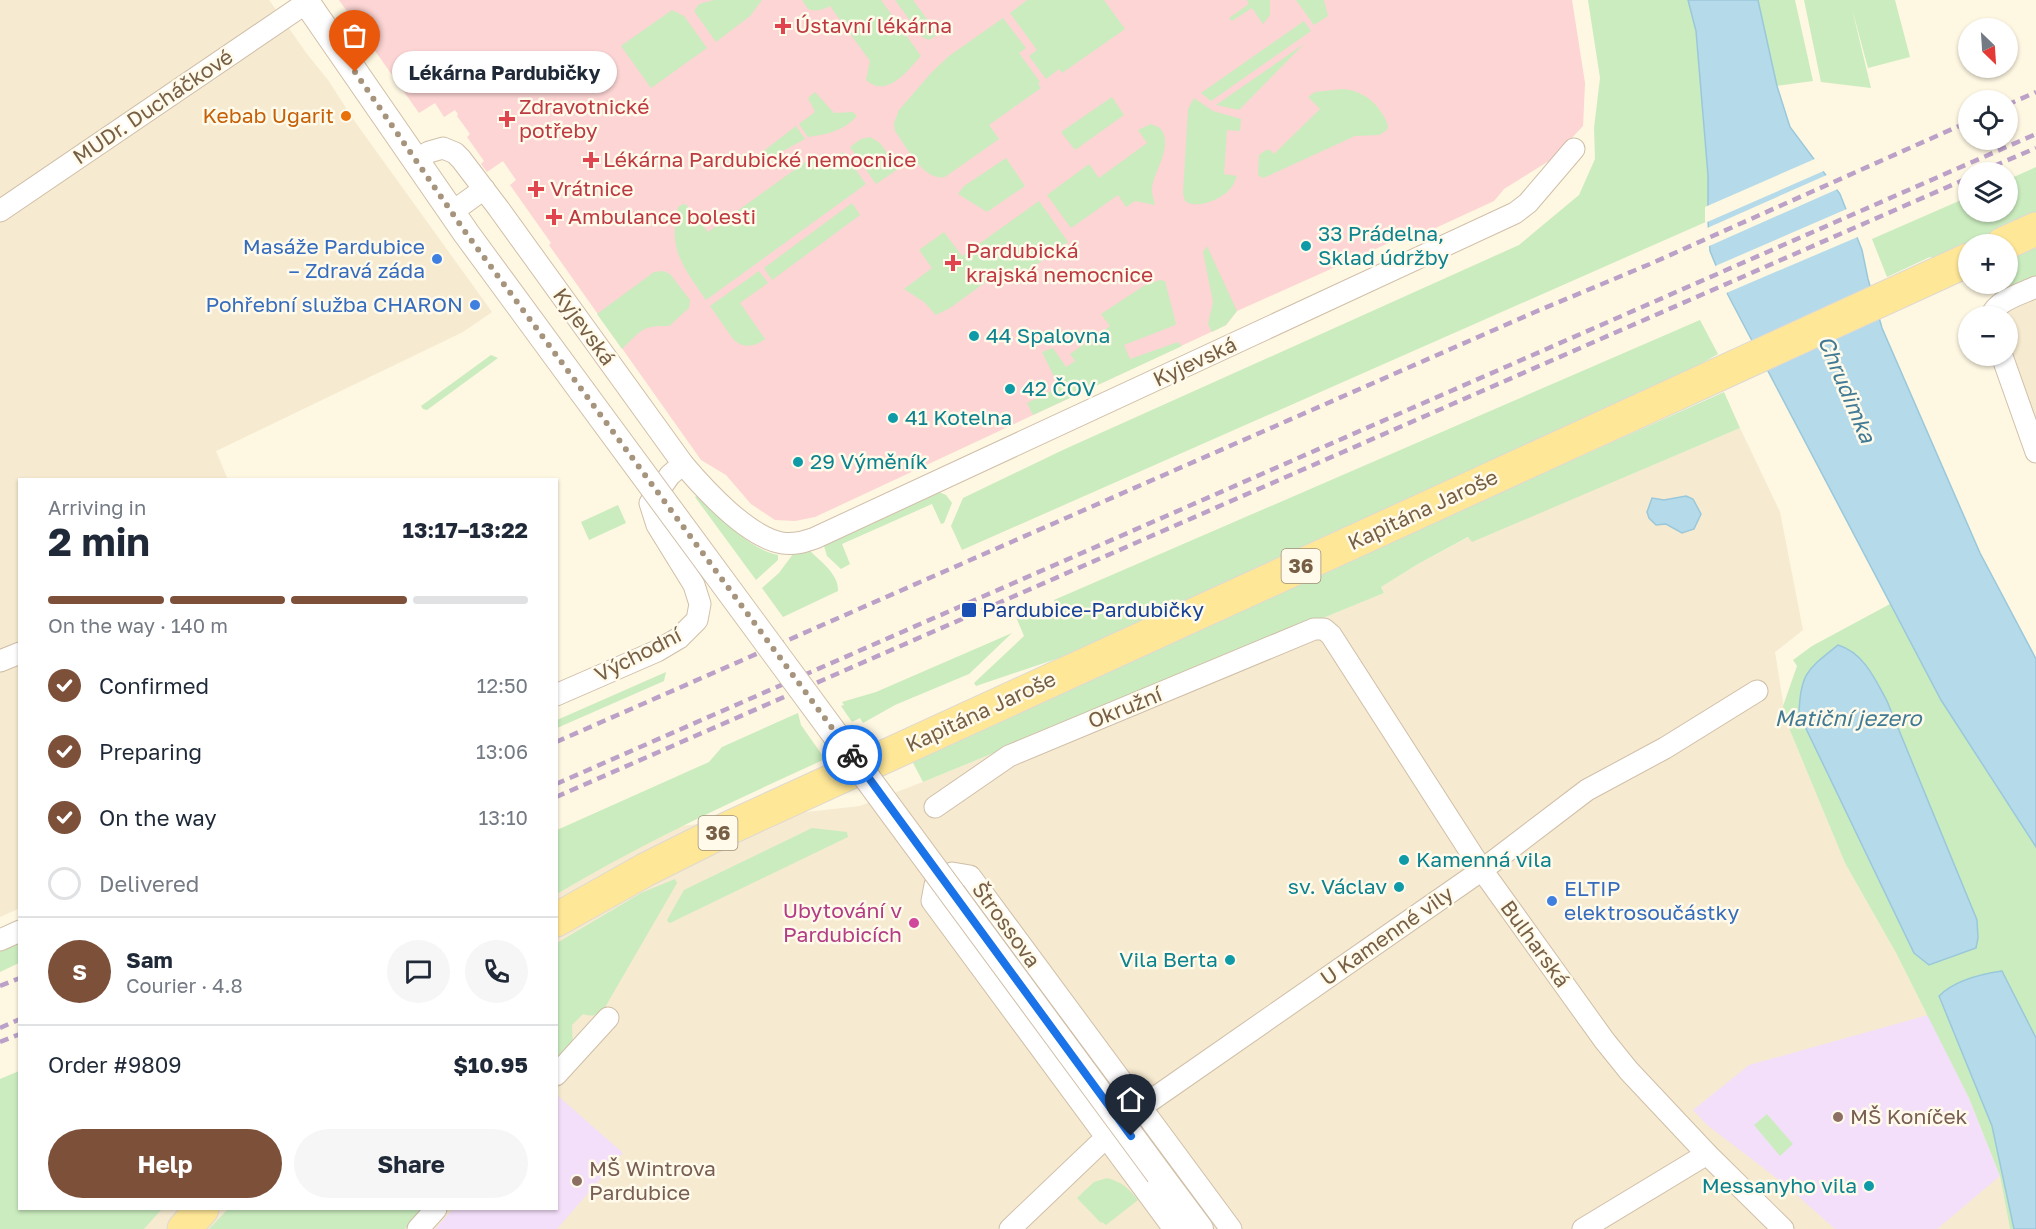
<!DOCTYPE html>
<html lang="en">
<head>
<meta charset="utf-8">
<style>
  body { margin:0; font-family:"Golos Text",sans-serif; background:#f6f6f7; color:#1f2937; height:100vh; display:flex; flex-direction:column; font-size:22px; white-space:nowrap }
  * { box-sizing:border-box; margin:0 }
  p { font-size:20px; color:#747a83 }
  .icon { flex:none; width:33px; height:33px; fill:none; stroke:currentColor; stroke-width:2; stroke-linecap:round; stroke-linejoin:round }
  .map { position:relative; flex:1; overflow:hidden }
  .details { position:absolute; left:18px; top:478px; width:540px; height:732px; display:flex; flex-direction:column; background:#fff; border-radius:0px; box-shadow:0 2px 4px #0004 }
  .details>* { flex:none }
  .needle { width:39px; rotate:155deg }
  .tools { position:absolute; left:1958px; top:18px; display:grid; gap:12px }
  .tools a { display:grid; place-items:center; width:60px; height:60px; border-radius:50%; background:#fff; box-shadow:0 2px 4px #0004; font-size:30px }
  .pin { position:absolute; display:grid; place-items:center; width:51px; height:51px; color:#fff; margin:-62px -26px; border-radius:50% 50% 50% 0; rotate:-45deg; box-shadow:0 0 6px #0007 }
  .pin .icon { rotate:45deg }
  .courier { position:absolute; display:grid; place-items:center; width:60px; height:60px; margin:-30px; border:4px solid #1a73e8; border-radius:50%; background:#fff; color:#222; box-shadow:0 2px 8px #0007 }
  .bubble { position:absolute; height:42px; border-radius:21px; background:#fff; box-shadow:0 2px 4px #0004; font-size:20px; font-weight:700; line-height:42px; text-align:center }
  .head em { font-style:normal; font-weight:700 }
  .head div { display:flex; flex-direction:column-reverse }
  .head { display:flex; align-items:center; justify-content:space-between; height:102px; padding:0 30px }
  h1 { font-size:39px; font-weight:700; line-height:45px }
  .bar { display:grid; grid-template-columns:repeat(4,1fr); gap:9px 6px; align-content:center; height:72px; padding:0 30px }
  .bar i { height:8px; border-radius:4px; background:#e0e1e3 }
  .bar .active { background:#7d503a }
  .bar p { grid-column:span 4 }
  .line { display:flex; align-items:center; gap:15px; padding:0 30px; border-top:2px solid #e0e1e3 }
  .line div { flex:1 }
  .round { display:grid; place-items:center; flex:none; width:63px; height:63px; border-radius:32px; background:#f6f6f7 }
  ol { padding:0 30px; list-style:none }
  li { display:flex; align-items:center; gap:18px; height:66px }
  li p { margin-inline-start:auto }
  li .icon { padding:6px; border-radius:50%; background:#7d503a; color:#fff; stroke-width:4 }
  li:last-child { color:#747a83 }
  li i { width:33px; height:33px; border:3px solid #e0e1e3; border-radius:50% }
  .button { display:flex; gap:12px; margin-top:auto; padding:12px 30px }
  .button a { flex:1; height:69px; border-radius:36px; background:#7d503a; color:#fff; font-size:24px; font-weight:700; line-height:69px; text-align:center }
  .button a+a { background:#f6f6f7; color:#1f2937 }
  .map>svg:first-child { display:block }
</style>
</head>
<body>
<div class="map">
<svg width="2036" height="1229" viewBox="0 0 2036 1229">
  <rect width="100%" height="100%" fill="#fef7e2"/>
  <!-- residential -->
  <g fill="#f6ead0">
    <polygon points="0,0 269,0 307,54 328,80 353,119 492,312 463,332 216,451 228,480 20,480 20,908 0,917"/>
    <polygon points="2036,297 2036,419 2007,336 2007,316 2002,316 2004,313"/>
    <polygon points="1740,428 1780,512 1803,630 1775,652 1786,721 1845,863 1896,953 1969,1098 2000,1176 2010,1229 144,1229 162,1209 556,1209 557,894 613,860 680,826 860,806 923,782 1384,593 1381,587 1418,564 1469,537 1472,541"/>
  </g>
  <!-- education -->
  <g fill="#f4dffa">
    <polygon points="1928,1015 1969,1098 2000,1176 1937,1229 1835,1229 1783,1183 1707,1125 1693,1110 1749,1065"/>
    <polygon points="557,1095 623,1153 557,1229 435,1229 453,1209 556,1209"/>
  </g>
  <!-- medical -->
  <polygon fill="#fcd5d4" points="339,0 1572,0 1585,83 1583,126 1552,159 1504,189 1494,201 1403,243 1400,238 1237,311 1226,325 815,517 795,521 775,520 751,504 726,475 701,460 549,245 551,243 510,185 516,180 503,161 487,172 481,164 484,161 467,137 470,134 457,116 458,114 455,110 444,117 435,103 419,113"/>
  <!-- green -->
  <g fill="#cbecbf">
    <polygon points="714,0 762,0 750,16 716,42 694,11 699,4"/>
    <path d="M802,0h79l40,56c-13,14 -34,43 -55,24l4,-19 -40,-55c-8,4 -13,6 -22,3z"/>
    <polygon points="895,0 913,0 938,34 929,40 922,37"/>
    <polygon points="1027,0 1104,0 1125,29 1062,73 1059,69 1046,79 1029,56 1037,50 1010,13"/>
    <polygon points="1247,0 1270,0 1270,15 1263,24 1252,8 1232,21 1229,18 1249,4"/>
    <polygon points="1296,0 1324,0 1328,16 1314,25"/>
    <polygon points="1588,0 1688,0 1696,31 1708,175 1708,221 962,550 951,526 963,498 1065,449 1519,245 1579,195 1595,159 1594,128 1600,78"/>
    <polygon points="1758,0 1795,0 1813,81 1777,86"/>
    <polygon points="1804,0 1895,0 1910,57 1868,68 1852,9 1871,88 1821,82"/>
    <polygon points="672,10 684,16 707,48 651,88 621,46"/>
    <path d="M1003,18l23,30 -7,5 21,29 -2,2 3,4 -52,37 10,14 -54,38c-21,5 -39,-31 -50,-46l-1,-8 5,-13 33,-38 17,-16z"/>
    <polygon points="1304,21 1311,31 1211,101 1201,93"/>
    <polygon points="1304,44 1239,110 1216,105"/>
    <path d="M1343,89c22,2 37,16 45,36l-1,5 -8,5 -24,1 -87,40 -5,2 -4,-2 -1,-3 1,-18 7,-5h4l4,4 46,-45 -12,-12 7,-5z"/>
    <path d="M815,92l19,21 19,-1 4,4c-12,14 -31,19 -49,21l-9,-13 16,-12 -7,-14z"/>
    <polygon points="1112,97 1124,115 1075,150 1061,132"/>
    <path d="M1194,98l19,13 28,8 -1,12 -13,-1 -3,44 13,2c-2,4 -3,9 -7,13 -8,10 -33,21 -45,12l-2,-8 5,-84z"/>
    <path d="M1151,124l9,4c14,17 -5,41 -8,59 -1,5 2,13 3,18l-20,-4 -9,6 -8,-12 -47,33 -24,-33 42,-31 10,14 48,-35 -9,-13z"/>
    <polygon points="796,126 805,139 752,168 748,163"/>
    <polygon points="870,137 880,143 898,169 876,184 850,147 861,139"/>
    <path d="M843,152l23,32 -160,116c-22,-32 -39,-51 -28,-93l5,-3 4,1 21,27 103,-74 7,-1 8,8z"/>
    <polygon points="1006,158 1025,186 987,212 958,194 964,186"/>
    <polygon points="2036,167 2036,215 1972,244 1968,244 1938,260 1930,257 1887,277 1872,239 1968,197 1968,212 2007,212 2007,180"/>
    <polygon points="1039,201 1068,242 1011,283 1001,271 950,308 936,315 924,302 904,289 932,268 919,250 944,232 962,256"/>
    <polygon points="852,203 860,215 772,280 764,268"/>
    <polygon points="1207,246 1237,311 1226,325 1212,332 1208,324 1213,302 1203,252"/>
    <polygon points="2036,246 2036,283 1998,300 1990,284 2007,284 2007,260"/>
    <path d="M663,271l7,3 20,26 -1,8 -20,18c-28,-1 -28,5 -47,23l-25,-35 57,-42z"/>
    <path d="M759,271l9,12 -28,20 25,36c-10,8 -22,10 -32,0l-23,-33z"/>
    <polygon points="1160,280 1165,281 1176,324 1173,326 1124,345 1130,359 1178,342 1182,346 1033,415 1027,403 1059,387 1042,352 1053,348 1066,367 1075,361 1070,354 1110,326 1101,314 1145,285"/>
    <polygon points="1700,320 1718,354 1697,366 1068,655 976,686 974,683 1024,636 1016,617 1034,609 1038,618 1057,609 1054,600"/>
    <polygon points="491,355 498,358 427,410 423,409 421,406"/>
    <polygon points="1724,392 1740,428 1472,542 1468,537 1418,564 1381,587 1384,593 923,782 911,759 1336,566"/>
    <polygon points="939,492 946,495 952,503 944,523 941,524 932,504 842,544 850,564 841,569 827,556 824,546"/>
    <path d="M697,496c24,21 49,52 81,59v5l-22,20 -61,-83z"/>
    <polygon points="618,505 626,523 589,540 581,522"/>
    <path d="M809,550c11,11 30,24 29,41l-55,26 -21,-29 17,-15 14,-19z"/>
    <polygon points="1890,604 1941,700 2036,847 2036,1229 2010,1229 2000,1176 1969,1098 1896,953 1845,863 1786,721 1783,706 1797,666 1793,660 1812,646"/>
    <polygon points="1012,633 969,674 895,705 863,723 860,718 852,722 841,706 844,705 842,702 876,692"/>
    <polygon points="666,672 664,681 557,728 557,720"/>
    <path d="M798,713l3,12 24,34c-91,42 -182,83 -268,135v-64l152,-68 13,-15z"/>
    <polygon points="812,828 847,832 848,837 670,923 668,922 667,920 684,890"/>
    <path d="M675,879l2,4 -73,126c-8,7 -11,8 -21,5l-11,11 1,22 -16,18v-122l84,-50z"/>
    <polygon points="19,941 19,963 0,972 0,949"/>
    <polygon points="19,1071 20,1209 162,1209 144,1229 0,1229 0,1079"/>
    <polygon points="1767,1114 1793,1144 1780,1156 1754,1125"/>
    <path d="M1107,1178c15,4 21,10 31,22l-32,25 -4,-3 -1,1 -24,-25 17,-16z"/>
    <polygon points="228,1209 426,1209 414,1223 404,1229 209,1229"/>
  </g>
  <!-- water -->
  <g fill="#b5dae9" stroke="#9ac8db" stroke-width="1.5">
    <polygon points="1688,0 1758,0 1777,86 1790,127 1840,194 1862,250 1868,279 1882,328 1980,553 2036,659 2036,847 1941,700 1728,295 1710,251 1708,221 1708,175 1696,31"/>
    <polygon points="1686,496 1693,499 1701,514 1694,529 1682,533 1666,524 1656,525 1649,518 1647,512 1652,498 1664,500"/>
    <path d="M1838,645c26,8 37,34 49,56l90,219 1,18 -2,10 -47,17 -15,-12 -115,-239c1,-41 9,-45 39,-69z"/>
    <path d="M2002,971l34,67v191h-22l-22,-103 -53,-130c15,-15 42,-22 63,-25z"/>
  </g>
  <!-- pier -->
  <g fill="#fef7e2">
    <polygon points="1817,158 1826,170 1705,223 1705,207"/>
    <polygon points="1829,174 1840,188 1707,247 1705,229"/>
    <polygon points="1849,208 1860,236 1724,294 1713,267"/>
  </g>
  <g fill="none" stroke-linecap="round" stroke-linejoin="round">
    <defs>
      <g id="minor">
        <path d="M416,160l13,-8 14,-4 12,5 6,6 38,50 184,255c22,26 65,73 99,79 12,2 22,-1 33,-5l700,-325 13,-10 46,-54"/>
        <polyline points="0,211 306,3"/>
        <polyline points="452,212 484,189"/>
        <path d="M1991,316c6,-16 30,-22 45,-29"/>
        <polyline points="2002,356 2036,452"/>
        <polyline points="0,661 20,653"/>
        <polyline points="556,695 657,651 679,638 697,620 700,604 694,585 657,525 650,503 670,475 683,464"/>
        <polyline points="935,807 1009,756 1314,629 1324,629 1331,635 1482,870 1604,1040 1629,1071 1707,1154 1783,1229"/>
        <polyline points="0,940 20,931"/>
        <polyline points="556,1075 608,1018"/>
        <polyline points="418,1229 436,1209"/>
        <polyline points="1010,1229 1097,1146 1140,1108 1482,870 1587,790 1665,748 1757,691"/>
        <polyline points="1174,1229 932,901 935,885 952,873 970,876 1231,1229"/>
        <polyline points="1583,1229 1707,1154"/>
      </g>
      <g id="tertiary">
        <polyline points="305,0 466,233 582,391"/>
        <polyline points="1159,1174 1200,1229"/>
      </g>
      <g id="primary">
        <polyline points="2003,244 2036,229"/>
        <polyline points="556,920 645,870 729,828 1968,260"/>
        <polyline points="184,1229 202,1209"/>
      </g>
    </defs>
    <!-- minor casing -->
    <use href="#minor" stroke="#d0bfa8" stroke-width="23"/>
    <!-- tertiary casing -->
    <use href="#tertiary" stroke="#d0bfa8" stroke-width="28"/>
    <!-- primary casing -->
    <use href="#primary" stroke="#ded9d3" stroke-width="35"/>
    <!-- minor -->
    <use href="#minor" stroke="#fff" stroke-width="21"/>
    <!-- tertiary -->
    <use href="#tertiary" stroke="#fff" stroke-width="26"/>
    <!-- primary -->
    <use href="#primary" stroke="#ffe798" stroke-width="33"/>
    <!-- rail -->
    <g stroke="#bba0c8" stroke-width="4.5" stroke-dasharray="9 6" stroke-linecap="butt">
      <polyline points="2007,105 2036,92"/>
      <polyline points="1980,172 2036,148"/>
      <polyline points="556,742 1535,312 1650,264 1968,122"/>
      <polyline points="556,784 2036,134"/>
      <polyline points="556,797 1968,178"/>
      <polyline points="0,986 20,978"/>
      <polyline points="0,1028 20,1019"/>
      <polyline points="0,1042 20,1034"/>
    </g>
    <defs>
      <polyline id="tertiary-bridge" points="582,391 1159,1174"/>
    </defs>
    <!-- tertiary-bridge casing -->
    <use href="#tertiary-bridge" stroke="#d0bfa8" stroke-width="28" stroke-linecap="butt"/>
    <!-- tertiary-bridge -->
    <use href="#tertiary-bridge" stroke="#fff" stroke-width="26"/>
  </g>
  <g fill="none" stroke-linecap="round" stroke-linejoin="round">
    <!-- done -->
    <polyline stroke="#a6947d" stroke-width="6" stroke-dasharray="0 10.8" points="355,72 466,233 852,755"/>
    <!-- route -->
    <polyline stroke="#1a73e8" stroke-width="8" points="852,755 1131,1136"/>
  </g>
  <!-- markers -->
  <g fill="#e0444e" stroke="#fffaea" stroke-width="2">
    <path d="M780 17h6v6h6v6h-6v6h-6v-6h-6v-6h6z"/>
    <path d="M504 110h6v6h6v6h-6v6h-6v-6h-6v-6h6z"/>
    <path d="M588 151h6v6h6v6h-6v6h-6v-6h-6v-6h6z"/>
    <path d="M533 180h6v6h6v6h-6v6h-6v-6h-6v-6h6z"/>
    <path d="M551 208h6v6h6v6h-6v6h-6v-6h-6v-6h6z"/>
    <path d="M950 254h6v6h6v6h-6v6h-6v-6h-6v-6h6z"/>
  </g>
  <circle fill="#e8710a" stroke="#fffaea" stroke-width="2" cx="346" cy="116" r="6"/>
  <g fill="#0f9aa8" stroke="#fffaea" stroke-width="2">
    <circle cx="1306" cy="246" r="6"/>
    <circle cx="974" cy="336" r="6"/>
    <circle cx="1010" cy="389" r="6"/>
    <circle cx="893" cy="418" r="6"/>
    <circle cx="798" cy="462" r="6"/>
    <circle cx="1404" cy="860" r="6"/>
    <circle cx="1399" cy="887" r="6"/>
    <circle cx="1230" cy="960" r="6"/>
    <circle cx="1869" cy="1186" r="6"/>
  </g>
  <g fill="#3f7fe0" stroke="#fffaea" stroke-width="2">
    <circle cx="437" cy="259" r="6"/>
    <circle cx="475" cy="305" r="6"/>
    <circle cx="1552" cy="901" r="6"/>
  </g>
  <rect fill="#1a4fb4" stroke="#fffaea" stroke-width="2" x="961" y="602" width="16" height="16" rx="3"/>
  <circle fill="#d1479c" stroke="#fffaea" stroke-width="2" cx="914" cy="923" r="6"/>
  <g fill="#8d6e63" stroke="#fffaea" stroke-width="2">
    <circle cx="1838" cy="1117" r="6"/>
    <circle cx="577" cy="1181" r="6"/>
  </g>
  <g text-anchor="middle" stroke-width="5" stroke-linejoin="round" paint-order="stroke">
    <!-- shield labels -->
    <g fill="#fffaea" stroke="#a08e77" stroke-width="1.5">
      <rect x="1281.5" y="549" width="39" height="34" rx="4.5"/>
      <rect x="698.5" y="816" width="39" height="34" rx="4.5"/>
    </g>
    <g font-size="20" font-weight="bold" fill="#775f46">
      <text x="1301" y="573">36</text>
      <text x="718" y="840">36</text>
    </g>
    <!-- health labels -->
    <g font-size="21" fill="#be3a42" stroke="#fffaea" text-anchor="start">
      <text x="795" y="33">Ústavní lékárna</text>
      <text x="519" y="114">Zdravotnické<tspan x="519" dy="24">potřeby</tspan></text>
      <text x="603" y="167">Lékárna Pardubické nemocnice</text>
      <text x="550" y="196">Vrátnice</text>
      <text x="568" y="224">Ambulance bolesti</text>
      <text x="966" y="258">Pardubická<tspan x="966" dy="24">krajská nemocnice</tspan></text>
    </g>
    <!-- street labels -->
    <g font-size="21" fill="#775f46" stroke="#fffaea">
      <text transform="translate(153 107) rotate(-34)" y="7">MUDr. Ducháčkové</text>
      <text transform="translate(584 327) rotate(54)" y="7">Kyjevská</text>
      <text transform="translate(1195 362) rotate(-25)" y="7">Kyjevská</text>
      <text transform="translate(1423 510) rotate(-25)" y="7">Kapitána Jaroše</text>
      <text transform="translate(638 655) rotate(-27)" y="7">Východní</text>
      <text transform="translate(1125 708) rotate(-22)" y="7">Okružní</text>
      <text transform="translate(981 712) rotate(-25)" y="7">Kapitána Jaroše</text>
      <text transform="translate(1006 925) rotate(54)" y="7">Štrossova</text>
      <text transform="translate(1387 936) rotate(-35)" y="7">U Kamenné vily</text>
      <text transform="translate(1535 944) rotate(54)" y="7">Bulharská</text>
    </g>
    <!-- food labels -->
    <g font-size="21" fill="#c56008" stroke="#fffaea" text-anchor="end">
      <text x="334" y="123">Kebab Ugarit</text>
    </g>
    <!-- culture labels -->
    <g font-size="21" fill="#0d838f" stroke="#fffaea" text-anchor="start">
      <text x="1318" y="241">33 Prádelna,<tspan x="1318" dy="24">Sklad údržby</tspan></text>
      <text x="986" y="343">44 Spalovna</text>
      <text x="1022" y="396">42 ČOV</text>
      <text x="905" y="425">41 Kotelna</text>
      <text x="810" y="469">29 Výměník</text>
      <text x="1416" y="867">Kamenná vila</text>
      <text x="1387" y="894" text-anchor="end">sv. Václav</text>
      <text x="1218" y="967" text-anchor="end">Vila Berta</text>
      <text x="1857" y="1193" text-anchor="end">Messanyho vila</text>
    </g>
    <!-- shop labels -->
    <g font-size="21" fill="#366cbe" stroke="#fffaea" text-anchor="end">
      <text x="425" y="254">Masáže Pardubice<tspan x="425" dy="24">– Zdravá záda</tspan></text>
      <text x="463" y="312">Pohřební služba CHARON</text>
      <text x="1564" y="896" text-anchor="start">ELTIP<tspan x="1564" dy="24">elektrosoučástky</tspan></text>
    </g>
    <!-- transit labels -->
    <g font-size="21" fill="#164399" stroke="#fffaea" text-anchor="start">
      <text x="982" y="617">Pardubice-Pardubičky</text>
    </g>
    <!-- hotel labels -->
    <g font-size="21" fill="#b23c85" stroke="#fffaea" text-anchor="end">
      <text x="902" y="918">Ubytování v<tspan x="902" dy="24">Pardubicích</tspan></text>
    </g>
    <!-- education labels -->
    <g font-size="21" fill="#785e54" stroke="#fffaea" text-anchor="start">
      <text x="1850" y="1124">MŠ Koníček</text>
      <text x="589" y="1176">MŠ Wintrova<tspan x="589" dy="24">Pardubice</tspan></text>
    </g>
    <!-- water labels -->
    <g font-size="22" font-style="italic" fill="#417a94" stroke="#fffaea">
      <text transform="translate(1847 389) rotate(67)" y="8">Chrudimka</text>
      <text x="1848" y="726">Matiční jezero</text>
    </g>
  </g>
</svg>
<div class="tools">
<a><svg class="needle" viewBox="-14 -14 28 28"><path d="M0-13l5 13h-10z" fill="#e53935"/><path d="M0 13l5-13h-10z" fill="#747a83"/></svg></a>
<a><svg class="icon" aria-label="locate" viewBox="0 0 24 24"><circle cx="12" cy="12" r="6"/><path d="M12 2v4M12 18v4M2 12h4M18 12h4"/></svg></a>
<a><svg class="icon" aria-label="layers" viewBox="0 0 24 24"><path d="M12 4l9 5-9 5-9-5zM3 14l9 5 9-5"/></svg></a>
<a>+</a>
<a>−</a>
</div>
<div class="pin" style="left:355px;top:72px;background:#ea580c"><svg class="icon" aria-label="bag" viewBox="0 0 24 24"><path d="M5 8h14l-1 12H6zM9 8a3 3 0 0 1 6 0"/></svg></div>
<div class="pin" style="left:1131px;top:1136px;background:#1f2937"><svg class="icon" aria-label="home" viewBox="0 0 24 24"><path d="M3 11l9-7 9 7M6 9v11h12V9"/></svg></div>
<div class="courier" style="left:852px;top:755px"><svg class="icon" aria-label="bike" viewBox="0 0 24 24"><circle cx="6" cy="16" r="4"/><circle cx="18" cy="16" r="4"/><path d="M6 16l4-8h5l3 8M10 8l3 8H6M13 5h3"/></svg></div>
<div class="bubble" style="left:392px;top:51px;width:225px">Lékárna Pardubičky</div>
<section class="details">
<div class="head"><div><h1>2 min</h1><p>Arriving in</p></div><em>13:17–13:22</em></div>
<div class="bar"><i class="active"></i><i class="active"></i><i class="active"></i><i></i><p>On the way · 140 m</p></div>
<ol>
<li><svg class="icon" aria-label="check" viewBox="0 0 24 24"><path d="M5 12l5 5 9-10"/></svg>Confirmed<p>12:50</p></li>
<li><svg class="icon" aria-label="check" viewBox="0 0 24 24"><path d="M5 12l5 5 9-10"/></svg>Preparing<p>13:06</p></li>
<li><svg class="icon" aria-label="check" viewBox="0 0 24 24"><path d="M5 12l5 5 9-10"/></svg>On the way<p>13:10</p></li>
<li><i></i>Delivered</li>
</ol>
<div class="line" style="height:108px"><b class="round" style="background:#7d503a;color:#fff">S</b><div><b>Sam</b><p>Courier · 4.8</p></div><a class="round"><svg class="icon" aria-label="chat" viewBox="0 0 24 24"><path d="M4 5h16v11H9l-5 4z"/></svg></a><a class="round"><svg class="icon" aria-label="phone" viewBox="0 0 24 24"><path d="M5 4h4l2 5-3 2q2 4 5 5l2-3 5 2v4C11 20 4 13 5 4z"/></svg></a></div>
<div class="line" style="height:78px"><div>Order #9809</div><b>$10.95</b></div>
<div class="button"><a>Help</a><a>Share</a></div>
</section>
</div>
</body>
</html>
